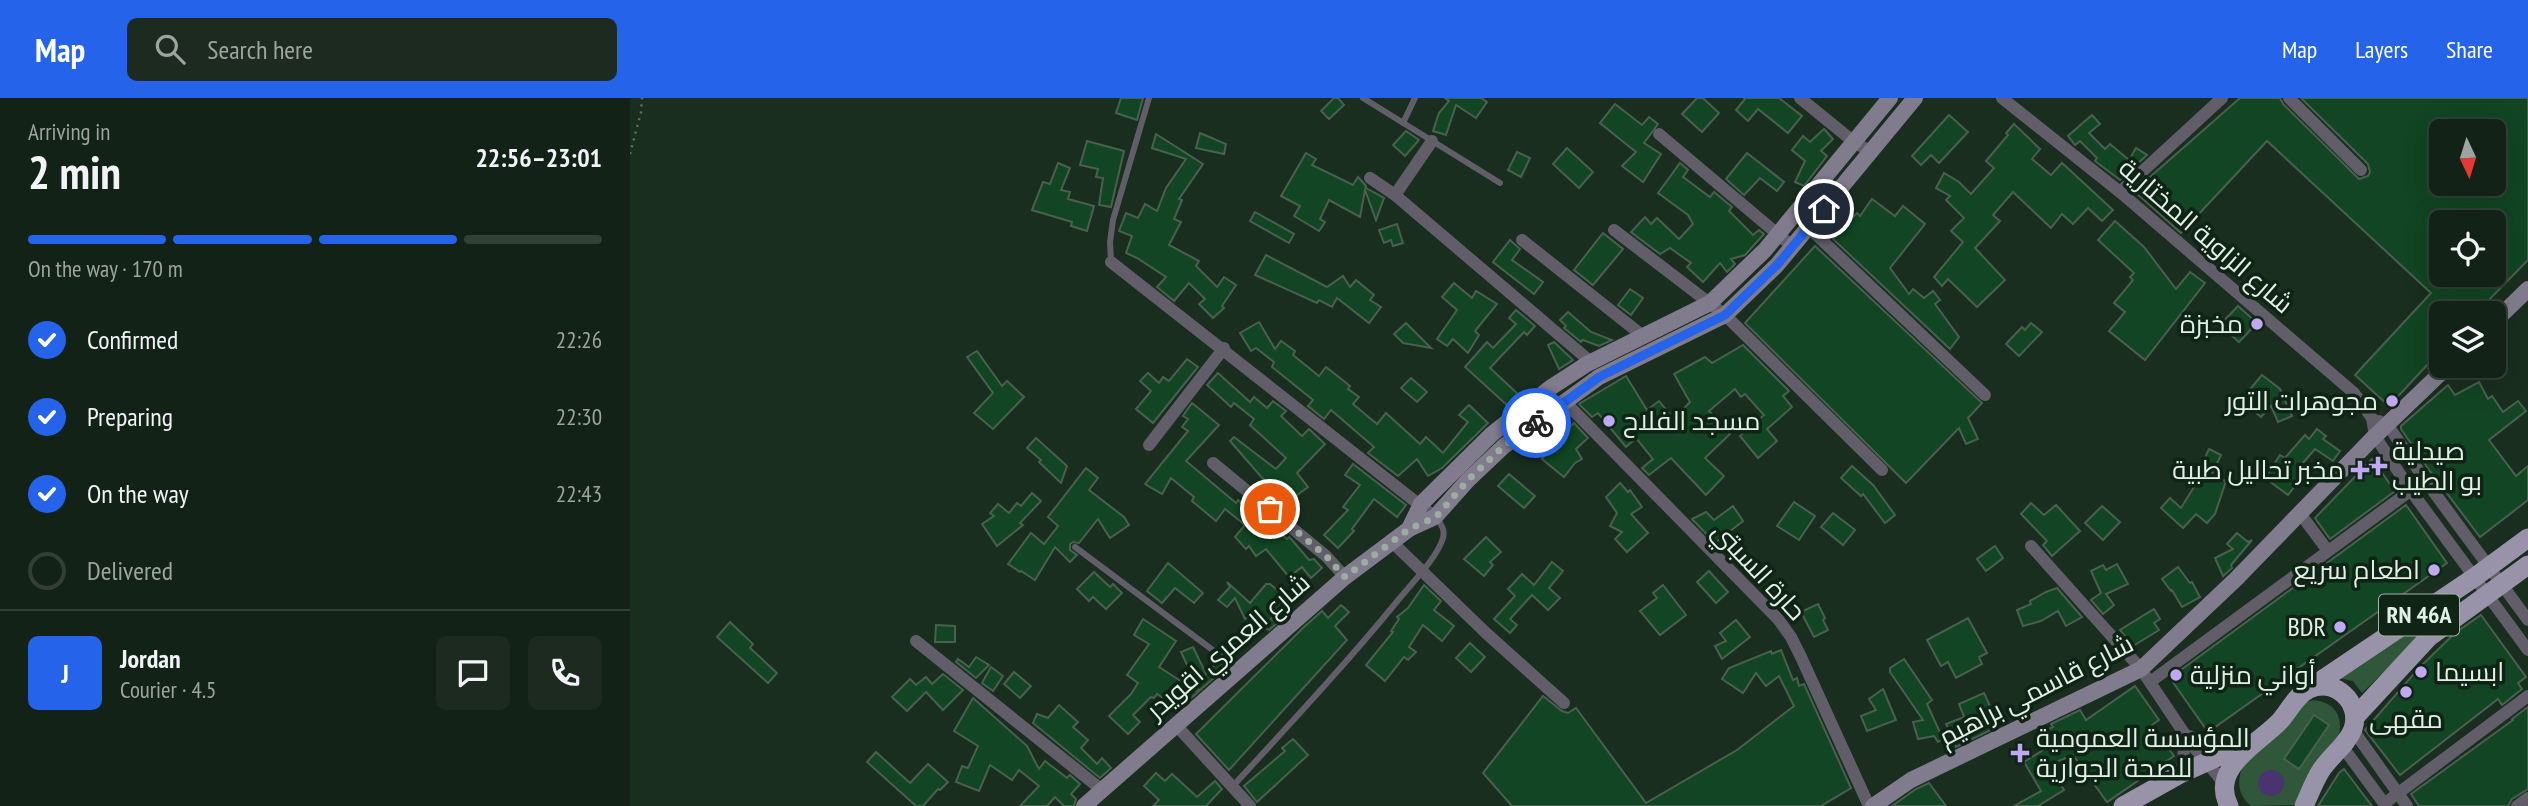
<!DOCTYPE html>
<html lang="en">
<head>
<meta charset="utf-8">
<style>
  body { margin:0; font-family:"PT Sans Narrow",Cairo,sans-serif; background:#1c2a1f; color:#f1f3f6; height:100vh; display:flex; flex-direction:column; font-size:26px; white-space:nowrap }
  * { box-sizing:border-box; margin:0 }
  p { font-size:23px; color:#9da4a1 }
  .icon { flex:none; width:38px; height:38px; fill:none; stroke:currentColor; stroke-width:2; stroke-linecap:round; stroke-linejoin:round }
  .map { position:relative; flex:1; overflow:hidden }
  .sheet { display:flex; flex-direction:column; background:#132216; width:630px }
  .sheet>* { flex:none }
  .needle { width:46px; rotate:176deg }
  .controls { position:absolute; left:1799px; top:21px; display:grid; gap:14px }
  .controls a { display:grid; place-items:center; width:77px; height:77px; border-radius:10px; background:#132216; box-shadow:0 7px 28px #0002,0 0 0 2px #323f35; font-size:35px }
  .pin { position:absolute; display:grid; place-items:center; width:60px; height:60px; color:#fff; margin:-30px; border:4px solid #fff; border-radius:50%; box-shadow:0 2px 7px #0007 }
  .courier { position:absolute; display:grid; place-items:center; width:70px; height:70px; margin:-35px; border:5px solid #2563eb; border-radius:50%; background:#fff; color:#222; box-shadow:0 2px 9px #0007 }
  .summary em { font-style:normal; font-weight:700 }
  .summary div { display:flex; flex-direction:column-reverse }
  .summary { display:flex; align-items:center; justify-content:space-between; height:119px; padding:0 28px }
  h1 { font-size:46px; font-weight:700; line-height:52px }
  .bar { display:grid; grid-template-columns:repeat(4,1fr); gap:10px 7px; align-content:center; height:84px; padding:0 28px }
  .bar i { height:9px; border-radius:5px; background:#323f35 }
  .bar .current { background:#2563eb }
  .bar p { grid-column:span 4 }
  .line { display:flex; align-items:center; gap:18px; padding:0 28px; border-top:2px solid #323f35 }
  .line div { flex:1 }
  .round { display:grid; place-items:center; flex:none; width:74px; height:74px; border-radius:10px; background:#1c2a1f }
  ol { padding:0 28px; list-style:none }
  li { display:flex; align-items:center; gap:21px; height:77px }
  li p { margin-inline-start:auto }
  li .icon { padding:7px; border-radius:50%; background:#2563eb; color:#fff; stroke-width:4 }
  li:last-child { color:#9da4a1 }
  li i { width:38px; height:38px; border:4px solid #323f35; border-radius:50% }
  header { display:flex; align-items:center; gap:42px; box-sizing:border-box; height:98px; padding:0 35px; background:#2563eb; color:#fff }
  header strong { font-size:33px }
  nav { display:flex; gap:38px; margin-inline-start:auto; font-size:24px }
  .search { width:490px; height:63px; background:#1c2a1f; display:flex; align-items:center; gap:18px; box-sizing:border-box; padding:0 24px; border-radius:10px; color:#9da4a1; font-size:26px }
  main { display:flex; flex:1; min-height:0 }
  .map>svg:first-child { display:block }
</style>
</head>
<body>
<header>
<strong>Map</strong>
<div class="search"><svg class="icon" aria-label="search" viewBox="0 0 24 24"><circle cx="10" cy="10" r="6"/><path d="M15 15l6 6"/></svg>Search here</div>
<nav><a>Map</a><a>Layers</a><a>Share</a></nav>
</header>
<main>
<section class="sheet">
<div class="summary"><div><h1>2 min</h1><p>Arriving in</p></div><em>22:56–23:01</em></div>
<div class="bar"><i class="current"></i><i class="current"></i><i class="current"></i><i></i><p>On the way · 170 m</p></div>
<ol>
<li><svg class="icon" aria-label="check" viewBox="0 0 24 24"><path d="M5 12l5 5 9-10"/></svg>Confirmed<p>22:26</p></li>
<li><svg class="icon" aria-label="check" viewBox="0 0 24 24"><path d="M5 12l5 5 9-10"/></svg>Preparing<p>22:30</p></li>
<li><svg class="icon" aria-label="check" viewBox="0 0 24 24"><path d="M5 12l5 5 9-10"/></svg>On the way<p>22:43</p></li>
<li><i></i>Delivered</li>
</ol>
<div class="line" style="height:126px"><b class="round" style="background:#2563eb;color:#fff">J</b><div><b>Jordan</b><p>Courier · 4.5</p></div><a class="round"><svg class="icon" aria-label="chat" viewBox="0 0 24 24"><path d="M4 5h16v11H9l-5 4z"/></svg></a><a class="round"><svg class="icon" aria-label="phone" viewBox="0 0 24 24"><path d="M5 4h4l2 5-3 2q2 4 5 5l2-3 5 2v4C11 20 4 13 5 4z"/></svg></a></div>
</section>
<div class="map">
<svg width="1898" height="708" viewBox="0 0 1898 708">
  <rect width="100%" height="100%" fill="#192e1e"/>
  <!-- green -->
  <g fill="#31573b">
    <polygon points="1838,491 1732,595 1723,583 1709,580"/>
    <path d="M1683,602c21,2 30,15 26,35l-45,70 -43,1c-14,-12 -14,-25 -8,-41l61,-62z"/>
  </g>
  <!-- water -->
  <circle fill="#4a346f" cx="1641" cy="685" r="13"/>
  <!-- building -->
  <g fill="#114523" stroke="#49604e" stroke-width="2" fill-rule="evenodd">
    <polygon points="491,0 513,0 507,22 486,15"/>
    <polygon points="704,0 708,0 714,7 699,21 691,13"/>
    <polygon points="815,0 851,0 857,4 846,20 826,7 816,37 803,33 809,15 819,3"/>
    <polygon points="1067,0 1073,0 1089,15 1072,34 1052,16"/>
    <polygon points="1114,0 1149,0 1172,18 1158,35 1128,11 1118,23 1106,12 1115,1"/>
    <path d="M1610,0h40l3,6 76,75 9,-3 2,-4 -2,-8 -67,-66h227v162l-52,53h-35v37l-52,56 -34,-31 76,-82 -164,-152 -86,92 -47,-42zM1811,33h53v53h-53zM1811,124h53v53h-53z"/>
    <polygon points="985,6 1012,27 1019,19 1028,26 1014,45 1031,56 1013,84 992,68 1006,54 970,25"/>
    <polygon points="1319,17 1338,34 1309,65 1301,57 1291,67 1282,58"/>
    <polygon points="1462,17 1470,26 1459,35 1475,51 1480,46 1499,62 1506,50 1517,57 1490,82 1465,63 1467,60 1450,43 1445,47 1438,38"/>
    <polygon points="1384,26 1410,51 1402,61 1421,77 1432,65 1483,112 1472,123 1458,110 1443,126 1432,116 1421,130 1383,94 1363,117 1370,123 1345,150 1375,182 1347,209 1318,181 1312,188 1304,179 1333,144 1321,133 1334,120 1316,102 1320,98 1306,90 1314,75 1329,84 1341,96 1364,70 1356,63 1378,37 1376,35"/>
    <polygon points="1194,31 1203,41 1191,53 1197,58 1174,88 1165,84 1175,63 1162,52 1173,38 1180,44"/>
    <polygon points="776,33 789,42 775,58 763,47"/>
    <polygon points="570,35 596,46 594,56 566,50"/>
    <polygon points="526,36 573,66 549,101 552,102 544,121 551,124 539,147 569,163 566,168 587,189 594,179 606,187 592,208 594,210 583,220 569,206 575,201 559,185 544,203 527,189 536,179 507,160 496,155 502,138 489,133 496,115 508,120 515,106 527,113 536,90 556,61 522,50"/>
    <polygon points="457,43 494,53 481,109 469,107 473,80 466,79 468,71 450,67"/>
    <polygon points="937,50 963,74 949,90 923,66"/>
    <polygon points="887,54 900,60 891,79 878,72"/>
    <polygon points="676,55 686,61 682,67 723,87 728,79 736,88 736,90 754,100 746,122 735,92 730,119 699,102 690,121 695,124 689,133 664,118 670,108 651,98"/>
    <polygon points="1117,55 1154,84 1147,93 1130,80 1114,97 1096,81"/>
    <polygon points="428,65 440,70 431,92 440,94 438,101 464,108 457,133 441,128 442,124 402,112 413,84 420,86"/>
    <polygon points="1050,65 1058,72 1053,79 1080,99 1084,94 1102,109 1099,113 1123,137 1129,132 1134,136 1115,157 1101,161 1105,166 1097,174 1090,165 1073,184 1057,169 1061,165 1040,150 1030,156 1001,134 1015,119 1021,126 1027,120 1049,141 1063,126 1058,117 1028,95"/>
    <polygon points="1242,101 1265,118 1273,108 1295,126 1260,170 1279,196 1283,191 1294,200 1303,193 1310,202 1305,206 1329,239 1320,251 1203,141 1227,115 1230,118"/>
    <polygon points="625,114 664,136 659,145 620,123"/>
    <polygon points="1485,123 1514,149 1546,191 1560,174 1575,185 1515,262 1479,233 1495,214 1484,205 1503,182 1500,179 1504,175 1468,142"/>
    <polygon points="767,126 773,145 763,148 761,142 754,145 749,132"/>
    <polygon points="973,135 993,151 963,187 944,172"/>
    <polygon points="880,142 890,151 882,162 913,184 904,196 863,164"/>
    <polygon points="1185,148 1352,305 1338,320 1348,341 1336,346 1329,330 1276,385 1115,225"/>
    <polygon points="636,157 697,189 713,178 720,189 726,182 744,197 740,202 751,209 739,225 707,200 702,209 689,202 687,205 625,177"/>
    <polygon points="824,185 842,200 846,193 867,206 845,233 849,237 838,255 823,241 817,248 807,241 827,212 812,199"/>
    <polygon points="1000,191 1013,200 1001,217 988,207"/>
    <polygon points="1608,208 1627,225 1609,244 1590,227"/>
    <polygon points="886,212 905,228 897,237 894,234 860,270 891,299 879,309 835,269 857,244 863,250 886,226 879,220"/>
    <polygon points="938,214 961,234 982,242 969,248 953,242 951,244 934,230 936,228 930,222"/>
    <polygon points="629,224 645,251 651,243 665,253 663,257 689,278 696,269 720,288 718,291 729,299 723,306 747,326 756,315 790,346 796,339 813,355 838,324 829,317 839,307 858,325 812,370 798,378 787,361 768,378 738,355 744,349 701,312 694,321 678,308 683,302 642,269 644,264 626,250 621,253 610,235"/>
    <polygon points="776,225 801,250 773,245 764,236"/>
    <polygon points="1401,225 1412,234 1389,258 1376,246 1392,229 1395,232"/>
    <polygon points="924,244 943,262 929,271 918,247"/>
    <polygon points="1113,247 1159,293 1153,298 1162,309 1137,331 1147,343 1128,360 1110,338 1134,317 1115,296 1111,299 1105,291 1079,313 1100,336 1075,360 1094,378 1076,397 1041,360 1019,377 1012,370 1023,361 1006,340 996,349 968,315 962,319 949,306 996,278 1017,312 1029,303 1044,321 1060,304 1044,276 1075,259 1082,265"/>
    <polygon points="347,253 372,288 377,283 394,299 363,331 344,315 363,295 337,259"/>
    <polygon points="557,261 568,269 523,325 506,311 521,293 510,283 518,275 529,285 533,279 539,283"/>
    <polygon points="588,275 620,304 624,299 637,310 643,303 656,313 651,318 672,338 679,331 695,346 667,375 678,389 655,406 600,343 604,339 646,371 656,360 620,327 624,321 604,305 601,309 577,287"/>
    <polygon points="1632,277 1650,291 1662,318 1648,324 1641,308 1631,319 1611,302"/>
    <polygon points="781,280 797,294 787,304 771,290"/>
    <polygon points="1849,284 1858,301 1862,298 1873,314 1888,303 1896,313 1859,342 1886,378 1898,368 1898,402 1850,439 1797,369 1771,331 1771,328 1818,287 1825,297"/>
    <polygon points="562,305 589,327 556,363 606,405 608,402 618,411 621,407 657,441 659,439 662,442 679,462 684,461 692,470 681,480 672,469 659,479 636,451 626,458 619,448 616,451 605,439 615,427 595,411 586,423 562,403 564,399 541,380 532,396 515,386 558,333 552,329 558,321 553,318"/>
    <polygon points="944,325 958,340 946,351 952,361 945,365 934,379 912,361 926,342"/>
    <polygon points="1687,331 1696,338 1693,341 1710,353 1703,363 1685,351 1671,367 1677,372 1658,397 1635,380 1650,357 1655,360 1675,337 1679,341"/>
    <polygon points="406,340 437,368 431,385 409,364 411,362 397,350"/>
    <polygon points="1579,351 1591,357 1581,378 1596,383 1585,416 1577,425 1566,416 1553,430 1531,410 1540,400 1551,410 1572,376 1568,374"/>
    <polygon points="1742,361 1765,393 1700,441 1685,420"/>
    <polygon points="723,366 776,407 767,419 744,401 722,431 724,433 708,450 694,437 718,412 713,409 730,387 715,377"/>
    <polygon points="1222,368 1243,387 1265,417 1255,425 1233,396 1231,398 1211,380"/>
    <polygon points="456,370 468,380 459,392 494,419 499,427 480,440 468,421 449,445 443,444 440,446 440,452 447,457 440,464 425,449 405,482 391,473 390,474 378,466 401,435 414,446 428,428 418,419"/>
    <polygon points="879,376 905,398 894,410 868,388"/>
    <polygon points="990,385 998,394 1000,392 1012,409 1001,416 1018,435 997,454 985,441 992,434 980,428 987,415 976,399"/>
    <polygon points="402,395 411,403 390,425 393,427 367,448 352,426 364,418 360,415 368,406 379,415 387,405 391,408"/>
    <polygon points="1164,404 1185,418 1169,442 1147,428"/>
    <polygon points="1401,405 1414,417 1426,407 1450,433 1422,458 1413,447 1417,443 1391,416"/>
    <polygon points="1776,407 1817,465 1578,634 1540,580"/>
    <polygon points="1103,408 1113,423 1085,445 1062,421 1076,414 1084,422"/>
    <polygon points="1472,408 1490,424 1473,442 1455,425"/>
    <polygon points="1203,415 1225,432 1213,447 1191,429"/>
    <polygon points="1607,435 1618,444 1622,442 1601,467 1602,470 1593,478 1585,460 1603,451 1597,446"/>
    <polygon points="856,439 871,454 860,464 863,467 854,478 834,461"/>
    <polygon points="1365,448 1373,460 1356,473 1347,461"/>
    <polygon points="922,464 933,473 919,490 930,500 918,512 902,497 880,521 887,527 880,535 864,521 885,498 878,491 892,476 904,487"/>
    <polygon points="538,465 573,495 564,505 545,490 532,505 517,493"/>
    <polygon points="1487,466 1498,486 1476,496 1484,507 1473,516 1461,502 1471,495 1461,473 1473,467 1476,472"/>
    <polygon points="1548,469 1560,485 1562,484 1570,499 1552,509 1542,492 1541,493 1532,481"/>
    <polygon points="1079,473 1098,494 1086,505 1067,484"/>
    <polygon points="464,474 480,489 483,486 492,495 476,511 463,499 459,503 447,491"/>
    <polygon points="597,484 620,505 636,486 640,486 658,501 641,521 647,525 639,532 617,519 615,521 605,500 597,509 588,502 600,489"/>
    <polygon points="794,487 811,503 804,512 824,528 812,543 793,527 779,549 786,554 778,562 774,559 755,583 736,567 763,534 761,533 769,521 767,519 778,510"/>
    <polygon points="1033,487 1056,517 1030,537 1010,513 1027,500 1023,495"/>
    <polygon points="1427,490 1452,519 1436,528 1428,513 1411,523 1393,528 1387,512 1401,506 1400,503 1416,494"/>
    <polygon points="1188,506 1195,520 1193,522 1198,532 1184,539 1171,514"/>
    <polygon points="711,507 719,514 705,528 717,542 599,672 566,636 673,530 692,513 698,520"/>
    <polygon points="1524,511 1530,521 1524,525 1529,532 1503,548 1490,532"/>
    <polygon points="1851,517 1896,579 1888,585 1892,591 1872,607 1868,601 1770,677 1735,632 1789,570 1825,535"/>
    <polygon points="1338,520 1357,555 1349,559 1352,566 1326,580 1318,564 1311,568 1297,542"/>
    <polygon points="513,521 546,543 529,569 568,594 548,611 527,596 524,600 521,599 503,617 510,624 498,636 479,618 501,596 508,585 497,577 519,546 504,537"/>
    <polygon points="1106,522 1120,539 1092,561 1085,548 1096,543 1090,535"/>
    <polygon points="100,524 123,546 120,550 147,575 138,585 87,539"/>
    <polygon points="306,527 325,528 325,544 305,544"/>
    <polygon points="840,545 855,559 841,574 826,560"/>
    <polygon points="563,549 576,576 588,563 596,569 569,593 551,554"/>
    <polygon points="1151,552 1163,582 1167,580 1169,588 1174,586 1221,690 1191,708 882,708 853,675 913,598 932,613 938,615 946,610 1016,705 1107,652 1164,608 1149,578 1136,588 1126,575 1113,595 1092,581 1099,570 1141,553 1142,556"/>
    <polygon points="346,559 359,567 346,580 326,564 328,561 339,569"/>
    <polygon points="1274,561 1302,602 1297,606 1313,641 1308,644 1304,638 1288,641 1283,624 1293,622 1260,574 1260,570"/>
    <polygon points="361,569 373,578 363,593 352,585"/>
    <polygon points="384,574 401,588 390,600 374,586"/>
    <polygon points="313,576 333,592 313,612 296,594 277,613 262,599 280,581 286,587 296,579 302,586"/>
    <polygon points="1505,588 1529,622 1522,627 1544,658 1477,704 1443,657 1419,667 1434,692 1408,708 1384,708 1411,693 1394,664 1413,652 1407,636 1423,629 1421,626 1450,612 1456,622"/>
    <polygon points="1253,591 1266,622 1237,633 1231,618 1246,612 1239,601"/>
    <polygon points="1354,595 1369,628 1326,649 1316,626 1334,619 1329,606"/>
    <polygon points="343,600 397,648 409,671 415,663 437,680 440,677 450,686 441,696 446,701 444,708 434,708 425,699 417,708 390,708 409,688 389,672 382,682 360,667 349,693 326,684 332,668 338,670 348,648 324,633"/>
    <polygon points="429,607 448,624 443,629 458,642 451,650 467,666 472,660 481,670 470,680 403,625 407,616 418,620"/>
    <polygon points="1898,609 1898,691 1882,701 1878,708 1789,708 1781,696 1883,622 1882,621"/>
    <polygon points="1684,617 1699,627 1669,671 1654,661"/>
    <polygon points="663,641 678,657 627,704 614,688 655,653 652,650"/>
    <polygon points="246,654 280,685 298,666 318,684 310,692 308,691 293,708 286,708 237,664"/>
    <polygon points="1714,671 1742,708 1688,708 1709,675"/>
    <polygon points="526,675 535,683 542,676 567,699 585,683 592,691 576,708 523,708 529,702 514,688"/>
    <polygon points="1299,685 1316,708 1262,708 1286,691"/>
  </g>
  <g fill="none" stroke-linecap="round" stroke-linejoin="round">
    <!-- path -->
    <polyline stroke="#5e7162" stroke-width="2.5" stroke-dasharray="2 5" stroke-linecap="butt" points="0,56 11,14 12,0"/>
    <!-- lane -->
    <g stroke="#615e69" stroke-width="6">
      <polyline points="733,0 870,85"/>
      <polyline points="773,25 785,0"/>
      <polyline points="481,164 480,144 483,122 519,0"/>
      <polyline points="445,449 608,571"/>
      <path d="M602,689c57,-62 114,-123 167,-188 13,-16 38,-41 44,-61 2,-8 -1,-13 -6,-19"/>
    </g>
    <!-- street -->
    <g stroke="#615e69" stroke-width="12">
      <polyline points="1170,0 1224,44 1241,54"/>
      <polyline points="1372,0 1490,94 1724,295 1742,320 1745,338 1781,393 1898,552"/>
      <polyline points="1659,0 1731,72"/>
      <polyline points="1029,36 1163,149"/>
      <polyline points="740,80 765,97 961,264"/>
      <polyline points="1490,94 1592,0"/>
      <polyline points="765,97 802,43"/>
      <polyline points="1178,129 1355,297"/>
      <polyline points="984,132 1095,217 1252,372"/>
      <polyline points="892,142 1013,238"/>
      <polyline points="481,164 805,419"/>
      <polyline points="935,304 1148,521 1161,539 1171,559 1239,708"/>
      <polyline points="1749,323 1757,326 1795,382 1898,522"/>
      <polyline points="519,347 594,250"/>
      <polyline points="583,365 696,458 715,479"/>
      <polyline points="1669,414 1698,453"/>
      <polyline points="762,444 856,535 934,605"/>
      <polyline points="1401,448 1511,571 1562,647 1595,686"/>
      <polyline points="286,543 472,692"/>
      <polyline points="1520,584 1795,382"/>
      <polyline points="545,626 620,708"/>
      <polyline points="1723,632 1777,708"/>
      <polyline points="1559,638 1575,646 1590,657"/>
      <polyline points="1712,648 1756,708"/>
      <polyline points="1552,675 1555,637"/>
      <polyline points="1755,705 1898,598"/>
      <polyline points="1887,708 1898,700"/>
    </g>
    <!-- secondary -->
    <g stroke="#817c8d" stroke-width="16">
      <polyline points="1864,224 1898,191"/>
      <polyline points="779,431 791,406 862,336 920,290 957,266 1080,205 1135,152 1260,0"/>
      <polyline points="454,708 715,479 779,431 805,419 838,382 874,348 969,279 1095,217 1147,167 1285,0"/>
      <polyline points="1243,708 1281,682 1511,571 1606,481 1742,341 1818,268"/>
    </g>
    <!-- primary -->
    <g stroke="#9993a9" stroke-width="19">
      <polyline points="1680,590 1845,479 1898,440"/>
      <polyline points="1725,619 1799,539 1898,467"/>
      <polyline points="1493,708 1552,675 1619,645"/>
      <path d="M1599,708c-20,-38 30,-63 51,-85 9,-10 16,-26 29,-32 25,-12 53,13 44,40 -6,16 -24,28 -33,43 -6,10 -11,23 -16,34"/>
    </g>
  </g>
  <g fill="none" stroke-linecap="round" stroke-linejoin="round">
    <!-- done -->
    <polyline stroke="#9cac9f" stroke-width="7" stroke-dasharray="0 12.6" points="640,411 696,458 715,479 779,431 806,419 838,382 874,348 906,325"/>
    <!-- route -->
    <polyline stroke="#2563eb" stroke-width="9" points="906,325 969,279 1095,217 1147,167 1194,111"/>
  </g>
  <!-- markers -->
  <g fill="#c0a8f3" stroke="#0f2415" stroke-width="2.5">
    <circle cx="1627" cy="226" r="7"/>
    <circle cx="1762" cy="303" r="7"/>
    <circle cx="979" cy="323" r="7"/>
    <path d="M1744.5 357.5h7v7h7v7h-7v7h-7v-7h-7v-7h7z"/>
    <path d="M1726.5 361.5h7v7h7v7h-7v7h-7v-7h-7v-7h7z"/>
    <circle cx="1804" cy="472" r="7"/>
    <circle cx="1710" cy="529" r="7"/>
    <circle cx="1791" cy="574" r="7"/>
    <circle cx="1546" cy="577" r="7"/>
    <circle cx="1776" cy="594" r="7"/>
    <path d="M1386.5 644.5h7v7h7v7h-7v7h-7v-7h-7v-7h7z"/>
  </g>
  <g text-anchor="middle" stroke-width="7" stroke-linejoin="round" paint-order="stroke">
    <!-- shield labels -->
    <rect fill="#0f2415" stroke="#a3b3a7" stroke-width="2" x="1749" y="496.5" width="80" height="41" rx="5"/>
    <g font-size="24" font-weight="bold" fill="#e3f0e5">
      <text x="1789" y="525">RN 46A</text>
    </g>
    <!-- street labels -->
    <g font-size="26" fill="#e3f0e5" stroke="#0f2415">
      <text transform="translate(1576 138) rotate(41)" y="9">شارع الزاوية المختارية</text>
      <text transform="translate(1129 473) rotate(47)" y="9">حارة السبتي</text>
      <text transform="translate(598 548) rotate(-41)" y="9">شارع العمري اقويدر</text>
      <text transform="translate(1406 592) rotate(-27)" y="9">شارع قاسمي براهيم</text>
    </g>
    <!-- poi labels -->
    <g font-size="26" fill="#e3f0e5" stroke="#0f2415" text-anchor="end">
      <text x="1613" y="235">مخبزة</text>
      <text x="1748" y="312">مجوهرات التور</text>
      <text x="993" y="332" text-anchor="start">مسجد الفلاح</text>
      <text x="1762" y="362" text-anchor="start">صيدلية<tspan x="1762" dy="30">بو الطيب</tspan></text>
      <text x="1714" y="381">مخبر تحاليل طبية</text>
      <text x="1790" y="481">اطعام سريع</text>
      <text x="1696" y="538">BDR</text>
      <text x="1805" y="583" text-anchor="start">ابسيما</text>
      <text x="1560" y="586" text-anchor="start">أواني منزلية</text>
      <text x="1776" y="630" text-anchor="middle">مقهى</text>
      <text x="1406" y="649" text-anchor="start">المؤسسة العمومية<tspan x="1406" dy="30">للصحة الجوارية</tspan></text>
    </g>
  </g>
</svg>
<div class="controls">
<a><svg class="needle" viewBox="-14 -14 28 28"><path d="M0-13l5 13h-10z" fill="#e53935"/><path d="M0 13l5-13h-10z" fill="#9da4a1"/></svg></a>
<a><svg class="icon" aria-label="locate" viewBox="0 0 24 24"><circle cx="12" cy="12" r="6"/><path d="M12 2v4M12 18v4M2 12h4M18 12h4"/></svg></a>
<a><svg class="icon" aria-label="layers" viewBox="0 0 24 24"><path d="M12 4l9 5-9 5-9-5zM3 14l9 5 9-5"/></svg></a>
</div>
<div class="pin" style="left:640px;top:411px;background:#ea580c"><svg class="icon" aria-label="bag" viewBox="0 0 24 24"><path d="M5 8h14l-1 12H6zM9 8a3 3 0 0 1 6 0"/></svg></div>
<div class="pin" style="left:1194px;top:111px;background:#1f2937"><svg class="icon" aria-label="home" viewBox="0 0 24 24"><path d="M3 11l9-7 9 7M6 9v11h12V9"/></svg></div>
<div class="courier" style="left:906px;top:325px"><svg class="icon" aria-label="bike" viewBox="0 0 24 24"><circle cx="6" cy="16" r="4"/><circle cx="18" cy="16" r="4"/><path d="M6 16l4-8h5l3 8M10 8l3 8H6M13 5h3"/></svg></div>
</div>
</main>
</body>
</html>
